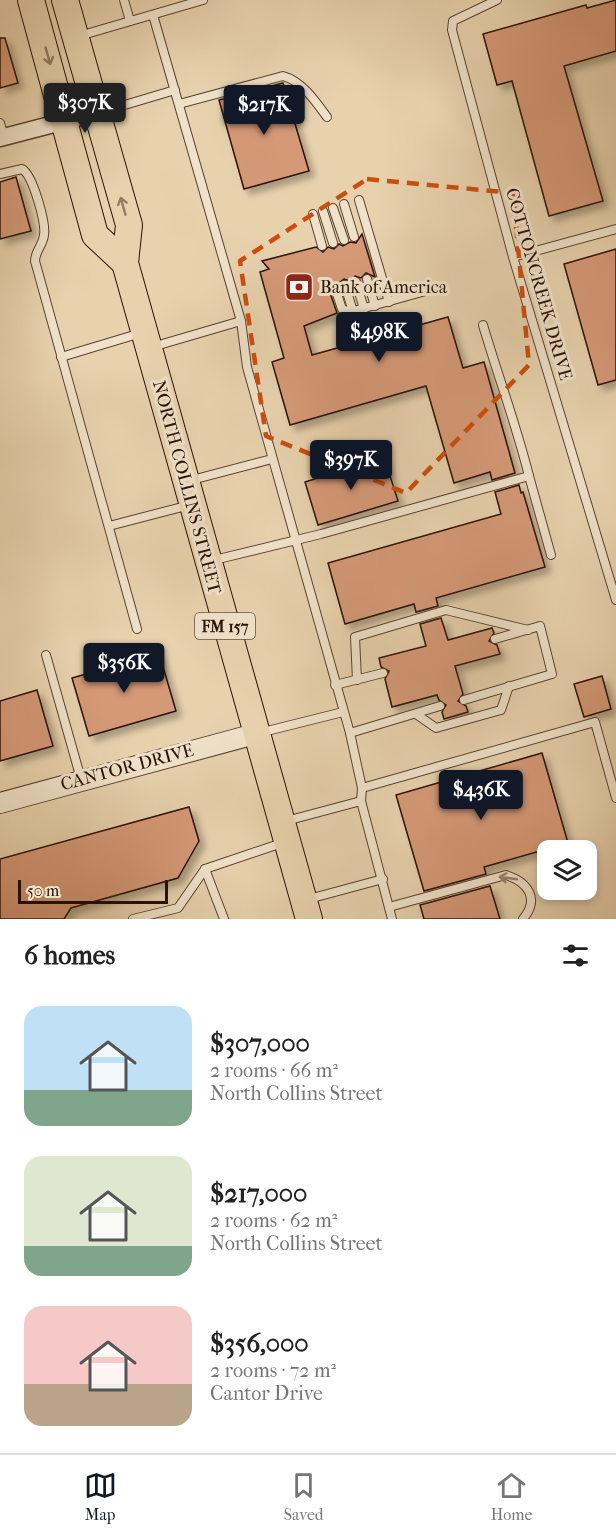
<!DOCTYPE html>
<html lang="en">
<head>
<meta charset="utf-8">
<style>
	:root { --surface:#fff; --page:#f2f2f2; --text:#222; --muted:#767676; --line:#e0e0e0; --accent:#111827 }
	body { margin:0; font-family:"IM FELL French Canon",serif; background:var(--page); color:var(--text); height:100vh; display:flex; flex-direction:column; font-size:22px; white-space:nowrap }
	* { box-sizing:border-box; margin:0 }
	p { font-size:20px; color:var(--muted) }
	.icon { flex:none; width:33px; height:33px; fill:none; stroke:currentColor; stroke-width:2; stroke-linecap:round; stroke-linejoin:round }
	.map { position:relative; height:919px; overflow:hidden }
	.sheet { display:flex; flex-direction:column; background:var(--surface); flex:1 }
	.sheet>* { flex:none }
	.buttons { position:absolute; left:537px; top:840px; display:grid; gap:12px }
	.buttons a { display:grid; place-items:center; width:60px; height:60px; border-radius:12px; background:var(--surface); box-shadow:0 3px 9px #0003; font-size:30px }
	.scale { position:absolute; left:18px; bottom:15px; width:150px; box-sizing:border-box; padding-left:6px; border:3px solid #2b1207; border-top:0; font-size:16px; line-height:21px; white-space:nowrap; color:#2b1207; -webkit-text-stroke:4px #f0e2ca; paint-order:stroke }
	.price { position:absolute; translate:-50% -51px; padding:0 14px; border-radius:6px; background:var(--accent); color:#fff; font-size:20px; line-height:39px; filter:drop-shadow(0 2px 3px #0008) }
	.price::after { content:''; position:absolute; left:50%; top:36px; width:18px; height:14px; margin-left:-9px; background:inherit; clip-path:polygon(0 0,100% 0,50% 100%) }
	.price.selected { background:#222; color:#fff }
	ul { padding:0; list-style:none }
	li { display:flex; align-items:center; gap:18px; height:150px; padding:0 24px }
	li span { display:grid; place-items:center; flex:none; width:168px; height:120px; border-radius:18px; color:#555 }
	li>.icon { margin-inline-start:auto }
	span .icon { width:72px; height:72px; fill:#fffc; stroke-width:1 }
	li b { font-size:26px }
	h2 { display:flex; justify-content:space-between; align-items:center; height:72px; padding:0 24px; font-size:26px }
	.menu { display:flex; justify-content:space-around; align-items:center; height:84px; border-top:2px solid var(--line); background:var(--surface); font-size:16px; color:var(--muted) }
	.menu a { display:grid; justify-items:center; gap:3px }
	.menu .selected { color:var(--accent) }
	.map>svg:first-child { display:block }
	.building { fill:#d59978; stroke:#2b1207; stroke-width:1.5; filter:url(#shadow) }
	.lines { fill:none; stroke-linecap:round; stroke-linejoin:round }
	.service-casing { stroke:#5a4231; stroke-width:10 }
	.minor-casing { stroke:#5a4231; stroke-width:19 }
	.tertiary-casing { stroke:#5a4231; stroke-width:22 }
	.primary-casing { stroke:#2b1207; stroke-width:28 }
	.service { stroke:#f0e2ca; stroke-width:8 }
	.minor { stroke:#f0e2ca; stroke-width:16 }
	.tertiary { stroke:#f0e2ca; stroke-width:20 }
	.primary { stroke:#e8d2ae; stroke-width:26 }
	.oneway { stroke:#937c63 }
	.oneway2 { stroke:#978472 }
	.marked { fill:none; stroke:#cc4e0b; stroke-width:4.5; stroke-dasharray:12 8; stroke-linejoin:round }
	.labels { text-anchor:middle; stroke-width:6; stroke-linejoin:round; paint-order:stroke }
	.shield { fill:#f0e2ca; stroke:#665042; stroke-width:1.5 }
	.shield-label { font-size:16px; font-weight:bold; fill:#2b1207 }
	.street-label { font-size:18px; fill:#2b1207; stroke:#f0e2ca }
	.poi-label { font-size:18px; fill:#2b1207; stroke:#f0e2ca; text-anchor:start }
</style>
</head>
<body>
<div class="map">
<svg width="616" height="919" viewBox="0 0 616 919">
	<defs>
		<filter id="shadow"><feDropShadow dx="5.5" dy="5.5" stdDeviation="3" flood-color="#0004"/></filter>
	</defs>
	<rect width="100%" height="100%" fill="#e8d2ae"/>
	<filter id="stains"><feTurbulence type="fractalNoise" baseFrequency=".00333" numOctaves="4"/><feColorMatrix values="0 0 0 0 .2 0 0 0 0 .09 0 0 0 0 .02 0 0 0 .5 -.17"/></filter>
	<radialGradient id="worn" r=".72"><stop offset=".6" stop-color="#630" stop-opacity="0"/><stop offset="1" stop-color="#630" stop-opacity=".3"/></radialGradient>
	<g class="building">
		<polygon points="616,0 616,51 564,66 603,201 549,216 512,81 497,85 483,34 586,5 587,8"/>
		<polygon points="0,38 5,38 18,83 0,88"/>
		<polygon points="283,83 309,171 244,189 219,100"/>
		<polygon points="16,177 31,231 0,239 0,182"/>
		<polygon points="362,234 375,277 366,273 361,278 355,276 350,281 344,279 339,283 330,284 329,290 337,313 304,326 312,355 448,317 463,368 484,362 515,473 492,480 490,472 454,483 426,386 290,425 272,362 284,358 260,272 269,269 262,261 316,247 323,252 328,247 334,249 339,244 343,246 350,242 356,243"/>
		<polygon points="616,249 616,380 598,385 564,264"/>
		<polygon points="384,457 398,501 318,525 305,482"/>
		<polygon points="519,485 521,493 523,492 545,567 436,598 438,606 416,612 414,604 345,624 328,563 501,514 495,492"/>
		<polygon points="441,618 448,640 492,628 494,633 489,641 497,645 500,654 455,666 463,694 458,701 466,706 468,712 444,719 442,712 446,705 439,700 437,695 392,707 385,679 389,671 381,667 379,658 426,646 420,624"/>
		<polygon points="159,653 176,711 89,736 72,678"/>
		<polygon points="602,676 611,709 584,717 574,684"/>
		<polygon points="37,690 53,746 0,761 0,701"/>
		<polygon points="542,753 568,843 484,867 486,874 424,891 396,795"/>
		<polygon points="189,807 199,841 178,878 71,908 64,919 0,919 0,859"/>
		<polygon points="490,886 500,919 424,919 420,905"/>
	</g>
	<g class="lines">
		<g class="service-casing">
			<g id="service">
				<polyline points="124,0 130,21"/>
				<polyline points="497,0 453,21 452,30 513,257 616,600"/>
				<polyline points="153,15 241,321 247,367 350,733 362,788 361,801 392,919"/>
				<polyline points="79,36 203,0"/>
				<path d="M179,104L283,76C302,81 316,102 327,117"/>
				<polyline points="101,112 175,90"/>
				<polyline points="0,123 4,137"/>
				<path d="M0,174L22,169C33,175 46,223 44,235C43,245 35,251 35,261L137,629"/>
				<polyline points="359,200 389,302"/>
				<polyline points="344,204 354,237"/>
				<polyline points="333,208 344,240"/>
				<polyline points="323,211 333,243"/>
				<polyline points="313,214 322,246"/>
				<polyline points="513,257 616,229"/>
				<polyline points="367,279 375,306"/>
				<polyline points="356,282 364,309"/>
				<polyline points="345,285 353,312"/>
				<polyline points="335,288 342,309 350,312 433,289"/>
				<path d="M483,325C498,376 516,424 529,476"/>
				<polyline points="152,347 241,321"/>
				<polyline points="61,357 141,333"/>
				<polyline points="188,481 272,459"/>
				<polyline points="109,526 190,505"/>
				<polyline points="210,561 321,534 529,476 551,555"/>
				<polyline points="46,655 81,779"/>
				<polyline points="357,680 355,637 446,610 528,630"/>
				<polyline points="335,685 383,673"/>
				<polyline points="464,700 552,674 540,626 495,639"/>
				<polyline points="416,714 436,728 501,710 509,686"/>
				<polyline points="259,733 343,712"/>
				<polyline points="350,733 440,706"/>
				<polyline points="362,788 595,722 616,798"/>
				<polyline points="286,821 361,801"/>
				<polyline points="205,869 224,919"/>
				<polyline points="305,900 383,879"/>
				<path d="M389,907L506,875C528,882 540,899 523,919"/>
				<polyline points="133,919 178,908 205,869 285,842"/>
			</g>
		</g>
		<g class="minor-casing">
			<polyline id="minor" points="0,138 96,113"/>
		</g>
		<g class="tertiary-casing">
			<polyline id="tertiary" points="0,803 255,734"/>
		</g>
		<g class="primary-casing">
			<g id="primary">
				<polyline points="31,0 95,235 125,263"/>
				<polyline points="65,0 129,225 125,263 309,919"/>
			</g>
		</g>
		<use href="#service" class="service"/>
		<use href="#minor" class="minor"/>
		<use href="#tertiary" class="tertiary"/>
		<use href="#primary" class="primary"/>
	</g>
	<defs><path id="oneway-shaft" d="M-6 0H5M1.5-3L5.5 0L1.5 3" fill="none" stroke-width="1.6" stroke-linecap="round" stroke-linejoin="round" transform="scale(1.5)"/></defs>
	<g class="oneway">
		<use href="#oneway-shaft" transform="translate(48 56) rotate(74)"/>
		<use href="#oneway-shaft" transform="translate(123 206) rotate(-106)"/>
	</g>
	<use class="oneway2" href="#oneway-shaft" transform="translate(508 878) rotate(-172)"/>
	<path class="marked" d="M367,179L513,193L529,365L406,493L266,436L240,261Z"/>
	<defs>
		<g id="bank-square" transform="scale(1.5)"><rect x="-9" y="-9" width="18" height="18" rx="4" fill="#8f2418" stroke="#f0e2ca"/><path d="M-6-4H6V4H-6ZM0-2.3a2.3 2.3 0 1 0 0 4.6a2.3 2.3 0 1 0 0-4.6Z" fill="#fff"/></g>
	</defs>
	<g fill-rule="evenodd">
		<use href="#bank-square" x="299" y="287"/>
	</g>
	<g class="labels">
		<rect class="shield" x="195" y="613" width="60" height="26" rx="4.5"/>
		<g class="shield-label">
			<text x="225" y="632">FM 157</text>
		</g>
		<g class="street-label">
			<text transform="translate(539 284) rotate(74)" y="6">COTTONCREEK DRIVE</text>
			<text transform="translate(187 487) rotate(75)" y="6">NORTH COLLINS STREET</text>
			<text transform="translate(127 767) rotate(-15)" y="6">CANTOR DRIVE</text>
		</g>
		<g class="poi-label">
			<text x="320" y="293">Bank of America</text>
		</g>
	</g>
	<rect width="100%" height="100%" filter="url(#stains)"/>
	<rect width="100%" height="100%" fill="url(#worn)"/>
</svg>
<div class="buttons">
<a><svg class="icon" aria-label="layers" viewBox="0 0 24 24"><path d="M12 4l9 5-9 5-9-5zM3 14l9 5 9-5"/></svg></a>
</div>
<div class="scale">50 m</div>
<b class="price selected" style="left:85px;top:134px">$307K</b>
<b class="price" style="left:264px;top:136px">$217K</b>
<b class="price" style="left:379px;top:363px">$498K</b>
<b class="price" style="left:351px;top:491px">$397K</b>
<b class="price" style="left:124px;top:694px">$356K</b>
<b class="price" style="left:481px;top:821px">$436K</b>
</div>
<section class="sheet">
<h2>6 homes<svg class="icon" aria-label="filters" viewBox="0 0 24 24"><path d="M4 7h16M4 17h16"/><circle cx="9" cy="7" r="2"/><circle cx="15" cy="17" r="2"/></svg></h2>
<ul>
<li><span style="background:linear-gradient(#bfe0f5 70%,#7fa58c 0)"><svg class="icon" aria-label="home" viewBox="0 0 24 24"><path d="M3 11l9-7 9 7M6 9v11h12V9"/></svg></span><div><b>$307,000</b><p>2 rooms · 66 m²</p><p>North Collins Street</p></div></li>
<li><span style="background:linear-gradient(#dfe7d0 75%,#7fa58c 0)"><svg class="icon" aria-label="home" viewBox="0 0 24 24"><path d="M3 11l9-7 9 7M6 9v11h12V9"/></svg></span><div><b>$217,000</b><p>2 rooms · 62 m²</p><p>North Collins Street</p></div></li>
<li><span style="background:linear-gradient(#f6c9c9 65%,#b9a48a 0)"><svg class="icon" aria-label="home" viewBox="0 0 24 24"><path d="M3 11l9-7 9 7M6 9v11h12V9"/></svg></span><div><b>$356,000</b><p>2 rooms · 72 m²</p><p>Cantor Drive</p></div></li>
</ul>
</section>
<nav class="menu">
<a class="selected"><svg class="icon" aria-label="map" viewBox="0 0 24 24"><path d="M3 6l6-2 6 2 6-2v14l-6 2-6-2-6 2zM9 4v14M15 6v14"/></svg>Map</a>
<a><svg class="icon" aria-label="saved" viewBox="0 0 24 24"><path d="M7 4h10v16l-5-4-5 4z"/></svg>Saved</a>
<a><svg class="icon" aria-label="home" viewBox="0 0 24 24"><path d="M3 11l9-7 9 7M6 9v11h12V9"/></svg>Home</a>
</nav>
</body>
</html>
